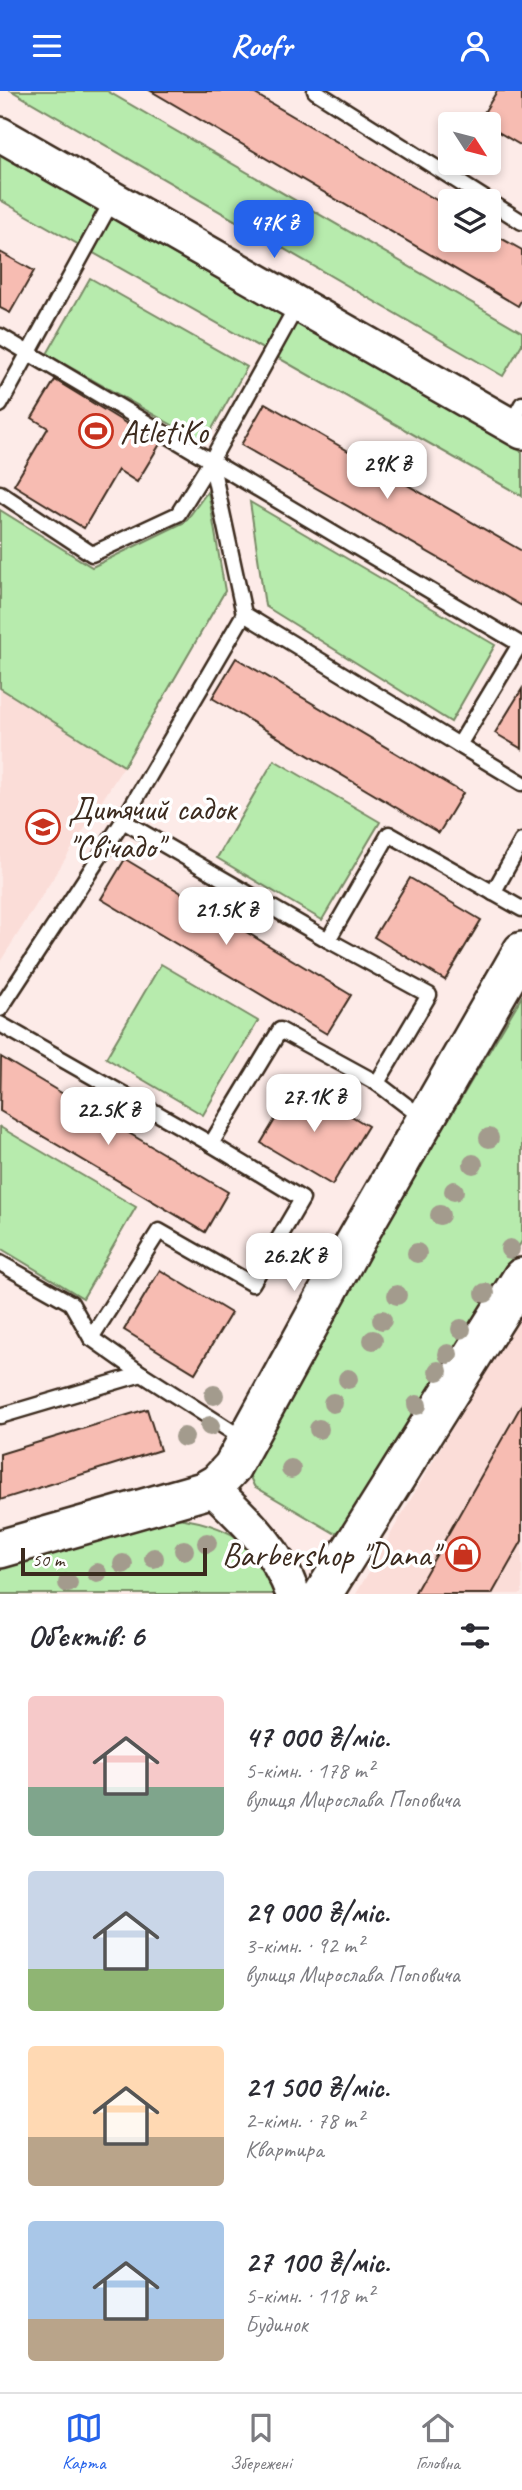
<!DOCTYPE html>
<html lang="uk">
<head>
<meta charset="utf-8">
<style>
	:root { --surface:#fff; --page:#f2f2f3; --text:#2b2b33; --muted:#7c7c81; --line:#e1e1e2; --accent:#2563eb }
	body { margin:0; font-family:Caveat,sans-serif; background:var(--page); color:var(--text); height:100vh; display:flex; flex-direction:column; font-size:26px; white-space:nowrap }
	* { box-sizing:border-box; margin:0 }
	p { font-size:23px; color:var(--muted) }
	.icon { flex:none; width:38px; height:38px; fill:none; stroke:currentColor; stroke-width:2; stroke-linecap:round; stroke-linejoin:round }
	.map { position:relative; height:1503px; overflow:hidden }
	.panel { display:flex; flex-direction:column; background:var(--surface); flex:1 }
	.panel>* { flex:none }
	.needle { width:46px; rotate:126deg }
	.tools { position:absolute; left:438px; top:21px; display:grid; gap:14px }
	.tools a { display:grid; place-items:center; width:63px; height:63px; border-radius:7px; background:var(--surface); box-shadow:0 4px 10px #0003; font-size:35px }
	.scale { position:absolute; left:21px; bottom:18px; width:186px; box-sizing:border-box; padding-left:7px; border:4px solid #3b2a1e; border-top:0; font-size:19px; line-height:24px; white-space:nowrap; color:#3b2a1e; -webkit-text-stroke:5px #fff; paint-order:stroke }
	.price { position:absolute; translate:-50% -60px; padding:0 16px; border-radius:14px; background:#fff; color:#222; font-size:23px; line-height:46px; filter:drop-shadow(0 2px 4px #0008) }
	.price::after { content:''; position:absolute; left:50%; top:42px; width:21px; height:16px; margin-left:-10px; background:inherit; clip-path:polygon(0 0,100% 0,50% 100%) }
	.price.active { background:var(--accent); color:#fff }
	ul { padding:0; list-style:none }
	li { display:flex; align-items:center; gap:21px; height:175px; padding:0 28px }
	li span { display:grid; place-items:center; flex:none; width:196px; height:140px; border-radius:7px; color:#555 }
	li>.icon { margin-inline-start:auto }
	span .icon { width:84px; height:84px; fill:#fffc; stroke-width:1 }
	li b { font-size:30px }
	h2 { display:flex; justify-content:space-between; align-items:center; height:84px; padding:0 28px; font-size:30px }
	header { display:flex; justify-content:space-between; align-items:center; height:91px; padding:0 28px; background:var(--accent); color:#fff; font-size:32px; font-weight:600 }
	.tabs { display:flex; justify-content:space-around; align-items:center; height:98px; border-top:2px solid var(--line); background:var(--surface); font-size:19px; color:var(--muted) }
	.tabs a { display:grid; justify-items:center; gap:4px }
	.tabs .active { color:var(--accent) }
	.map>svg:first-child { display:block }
	.built { fill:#fbddd8 }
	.green { fill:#b7ebad; stroke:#798a66; stroke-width:2 }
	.building { fill:#f7bcb2; stroke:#3b2a1e; stroke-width:2 }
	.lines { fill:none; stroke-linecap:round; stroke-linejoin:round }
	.service-casing { stroke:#3b2a1e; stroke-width:19 }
	.tertiary-casing { stroke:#3b2a1e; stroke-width:38 }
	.secondary-casing { stroke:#3b2a1e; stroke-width:42 }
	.service { stroke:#fff; stroke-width:14 }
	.tertiary { stroke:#fff; stroke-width:33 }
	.secondary { stroke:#fff; stroke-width:37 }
	.tree { fill:#a39b8d }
	.labels { text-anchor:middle; stroke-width:7; stroke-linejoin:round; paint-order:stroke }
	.poi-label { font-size:33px; fill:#3b2a1e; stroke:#fff; text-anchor:start }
</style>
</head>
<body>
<header><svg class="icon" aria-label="menu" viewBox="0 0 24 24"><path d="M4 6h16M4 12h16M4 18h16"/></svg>Roofr<svg class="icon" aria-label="person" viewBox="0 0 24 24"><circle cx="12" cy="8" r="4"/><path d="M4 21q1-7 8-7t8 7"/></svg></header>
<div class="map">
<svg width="522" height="1503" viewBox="0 0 522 1503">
	<rect width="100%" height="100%" fill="#fdebe8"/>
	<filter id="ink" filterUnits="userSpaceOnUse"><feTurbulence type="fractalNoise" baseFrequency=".0143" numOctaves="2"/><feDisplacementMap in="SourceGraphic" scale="14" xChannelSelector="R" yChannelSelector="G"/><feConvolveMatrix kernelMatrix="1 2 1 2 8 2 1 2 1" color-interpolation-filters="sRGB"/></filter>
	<g filter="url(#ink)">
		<g class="built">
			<polygon points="0,597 124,675 0,871"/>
			<polygon points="522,1216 522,1503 356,1503"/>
		</g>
		<g class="green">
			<polygon points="12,0 107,0 522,241 522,253 503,285"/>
			<polygon points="0,64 522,361 522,405 0,109"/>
			<polygon points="90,187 247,276 204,352 47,263"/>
			<polygon points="208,400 225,500 124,675 0,597 0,419 92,476 185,431"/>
			<polygon points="250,411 495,554 451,631 265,515"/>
			<polygon points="274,669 380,731 322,829 217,767"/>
			<polygon points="161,873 258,930 203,1024 106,967"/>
			<polygon points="522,905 522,1150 356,1434 334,1442 254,1395 244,1372"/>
			<polygon points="0,1036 136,1116 83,1207 0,1157"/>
			<path d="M171,1426C203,1430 238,1439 258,1466C267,1477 273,1491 281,1503H0V1473Z"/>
		</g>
		<g class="building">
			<polygon points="151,0 250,0 450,117 450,149 488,149 488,140 522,159 522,208 518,215"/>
			<polygon points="497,0 522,0 522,55 488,35 488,33 479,30"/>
			<polygon points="0,161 34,180 10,222 0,217"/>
			<polygon points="55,289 160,353 137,391 118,379 84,437 14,394 48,337 32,327"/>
			<polygon points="265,312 522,460 522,515 241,354"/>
			<polygon points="236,567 463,702 439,742 212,607"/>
			<polygon points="522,598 522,658 495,642"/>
			<polygon points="125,768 351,904 327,943 101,808"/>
			<polygon points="410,787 481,829 445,889 374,846"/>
			<polygon points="1,966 228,1101 205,1141 0,1020"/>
			<polygon points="297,992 368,1035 332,1094 261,1052"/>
			<polygon points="160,1179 231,1222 195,1282 124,1239"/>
			<polygon points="522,1313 522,1450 492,1503 414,1503"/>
			<polygon points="147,1318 160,1359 0,1409 0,1363"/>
		</g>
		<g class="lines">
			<g class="service-casing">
				<g id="service">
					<polyline points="315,0 522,131"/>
					<polyline points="0,245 520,553"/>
					<polyline points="0,314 113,108"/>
					<polyline points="510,335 522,313"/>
					<polyline points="211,370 244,523 459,654"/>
					<polyline points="0,402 92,463 178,423 211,370 298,213"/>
					<polyline points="522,554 520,553 459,654 522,692"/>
					<polyline points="123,730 328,849"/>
					<polyline points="493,802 522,750"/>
					<polyline points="0,918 123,730 244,523"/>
					<polyline points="0,933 211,1053"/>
					<polyline points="424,1028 377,992 429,904 328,849 389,743 522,818"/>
					<polyline points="0,1172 71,1212 91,1247 142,1283 245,1349"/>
					<polyline points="91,1247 159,1140 252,1193 302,1108 211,1053 280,939 377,992"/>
					<polyline points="0,1325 142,1283"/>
				</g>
			</g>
			<g class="tertiary-casing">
				<g id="tertiary">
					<polyline points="0,43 522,341"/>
					<path d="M211,1396C246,1430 276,1456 293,1503"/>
				</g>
			</g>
			<g class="secondary-casing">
				<g id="secondary">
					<polyline points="0,1458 203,1400 217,1392 232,1376 355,1151 522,860"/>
					<polyline points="323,1503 522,1186"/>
				</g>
			</g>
			<use href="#service" class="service"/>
			<use href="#tertiary" class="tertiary"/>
			<use href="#secondary" class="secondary"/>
		</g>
		<g class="tree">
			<circle cx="489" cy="1047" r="10"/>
			<circle cx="473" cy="1073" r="10"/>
			<circle cx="454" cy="1100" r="10"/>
			<circle cx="440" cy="1124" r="10"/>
			<circle cx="510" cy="1158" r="10"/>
			<circle cx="417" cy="1162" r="10"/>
			<circle cx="485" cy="1202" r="10"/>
			<circle cx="397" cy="1204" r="10"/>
			<circle cx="382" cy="1229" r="10"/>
			<circle cx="461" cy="1238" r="10"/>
			<circle cx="373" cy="1249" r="10"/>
			<circle cx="448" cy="1263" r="10"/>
			<circle cx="438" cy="1280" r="10"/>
			<circle cx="348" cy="1288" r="10"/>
			<circle cx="214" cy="1304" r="10"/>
			<circle cx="333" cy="1312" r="10"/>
			<circle cx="417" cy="1314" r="10"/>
			<circle cx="210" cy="1335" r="10"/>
			<circle cx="319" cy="1338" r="10"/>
			<circle cx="184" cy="1346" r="10"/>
			<circle cx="291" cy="1378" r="10"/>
			<circle cx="207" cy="1452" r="10"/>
			<circle cx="184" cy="1459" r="10"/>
			<circle cx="154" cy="1467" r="10"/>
			<circle cx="123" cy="1473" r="10"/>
			<circle cx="97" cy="1482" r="10"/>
			<circle cx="68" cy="1492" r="10"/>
		</g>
	</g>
	<defs>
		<g id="stadium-ring" transform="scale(1.75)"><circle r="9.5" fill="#fff" stroke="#c8321e" stroke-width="1.5"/><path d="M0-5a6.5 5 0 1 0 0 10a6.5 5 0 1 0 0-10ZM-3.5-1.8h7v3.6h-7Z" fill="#c8321e"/></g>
		<g id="school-ring" transform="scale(1.75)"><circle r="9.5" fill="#fff" stroke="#c8321e" stroke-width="1.5"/><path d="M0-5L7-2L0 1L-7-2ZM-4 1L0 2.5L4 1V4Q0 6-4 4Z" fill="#c8321e"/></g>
		<g id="shop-ring" transform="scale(1.75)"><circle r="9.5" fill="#fff" stroke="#c8321e" stroke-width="1.5"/><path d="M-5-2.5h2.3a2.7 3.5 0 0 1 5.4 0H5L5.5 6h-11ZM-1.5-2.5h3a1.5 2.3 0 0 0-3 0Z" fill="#c8321e"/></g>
	</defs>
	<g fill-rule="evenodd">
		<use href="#stadium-ring" x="96" y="340"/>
		<use href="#school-ring" x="43" y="736"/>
		<use href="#shop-ring" x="463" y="1463"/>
	</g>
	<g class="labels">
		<g class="poi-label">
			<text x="120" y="352">AtletiKo</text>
			<text x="68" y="729">Дитячий садок<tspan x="68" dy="38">"Свічадо"</tspan></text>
			<text x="438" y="1475" text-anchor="end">Barbershop "Dana"</text>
		</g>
	</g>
</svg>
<div class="tools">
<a><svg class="needle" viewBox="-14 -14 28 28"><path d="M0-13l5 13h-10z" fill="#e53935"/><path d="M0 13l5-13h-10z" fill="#7c7c81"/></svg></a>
<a><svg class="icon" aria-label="layers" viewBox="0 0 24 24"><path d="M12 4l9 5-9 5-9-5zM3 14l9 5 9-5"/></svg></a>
</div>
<div class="scale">50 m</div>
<b class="price active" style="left:274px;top:169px">47K ₴</b>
<b class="price" style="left:387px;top:410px">29K ₴</b>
<b class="price" style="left:226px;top:856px">21.5K ₴</b>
<b class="price" style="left:314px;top:1043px">27.1K ₴</b>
<b class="price" style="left:108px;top:1056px">22.5K ₴</b>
<b class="price" style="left:294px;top:1202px">26.2K ₴</b>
</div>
<section class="panel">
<h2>Об’єктів: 6<svg class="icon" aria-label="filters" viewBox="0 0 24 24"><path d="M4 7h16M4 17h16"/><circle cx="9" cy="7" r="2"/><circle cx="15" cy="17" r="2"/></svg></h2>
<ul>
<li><span style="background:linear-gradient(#f6c9c9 65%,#7fa58c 0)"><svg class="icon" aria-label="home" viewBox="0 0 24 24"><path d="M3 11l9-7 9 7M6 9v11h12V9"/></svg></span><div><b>47 000 ₴/міс.</b><p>5-кімн. · 178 m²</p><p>вулиця Мирослава Поповича</p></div></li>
<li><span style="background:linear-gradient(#c9d6e8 70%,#8fb573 0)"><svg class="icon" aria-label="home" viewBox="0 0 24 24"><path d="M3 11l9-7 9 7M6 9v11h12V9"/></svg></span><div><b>29 000 ₴/міс.</b><p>3-кімн. · 92 m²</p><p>вулиця Мирослава Поповича</p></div></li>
<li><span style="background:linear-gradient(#ffd9b3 65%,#b9a48a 0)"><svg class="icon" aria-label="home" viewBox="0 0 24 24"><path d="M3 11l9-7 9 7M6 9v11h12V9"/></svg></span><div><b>21 500 ₴/міс.</b><p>2-кімн. · 78 m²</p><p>Квартира</p></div></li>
<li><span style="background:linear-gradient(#a9c7e8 70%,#b9a48a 0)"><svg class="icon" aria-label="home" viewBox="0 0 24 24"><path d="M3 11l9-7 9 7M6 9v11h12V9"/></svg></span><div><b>27 100 ₴/міс.</b><p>5-кімн. · 118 m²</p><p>Будинок</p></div></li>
</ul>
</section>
<nav class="tabs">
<a class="active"><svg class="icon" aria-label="map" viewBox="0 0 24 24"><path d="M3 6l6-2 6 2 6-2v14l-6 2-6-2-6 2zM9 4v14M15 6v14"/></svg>Карта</a>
<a><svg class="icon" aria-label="saved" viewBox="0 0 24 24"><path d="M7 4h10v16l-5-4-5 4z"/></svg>Збережені</a>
<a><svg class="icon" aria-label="home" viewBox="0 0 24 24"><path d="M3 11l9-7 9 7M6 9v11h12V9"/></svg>Головна</a>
</nav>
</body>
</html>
